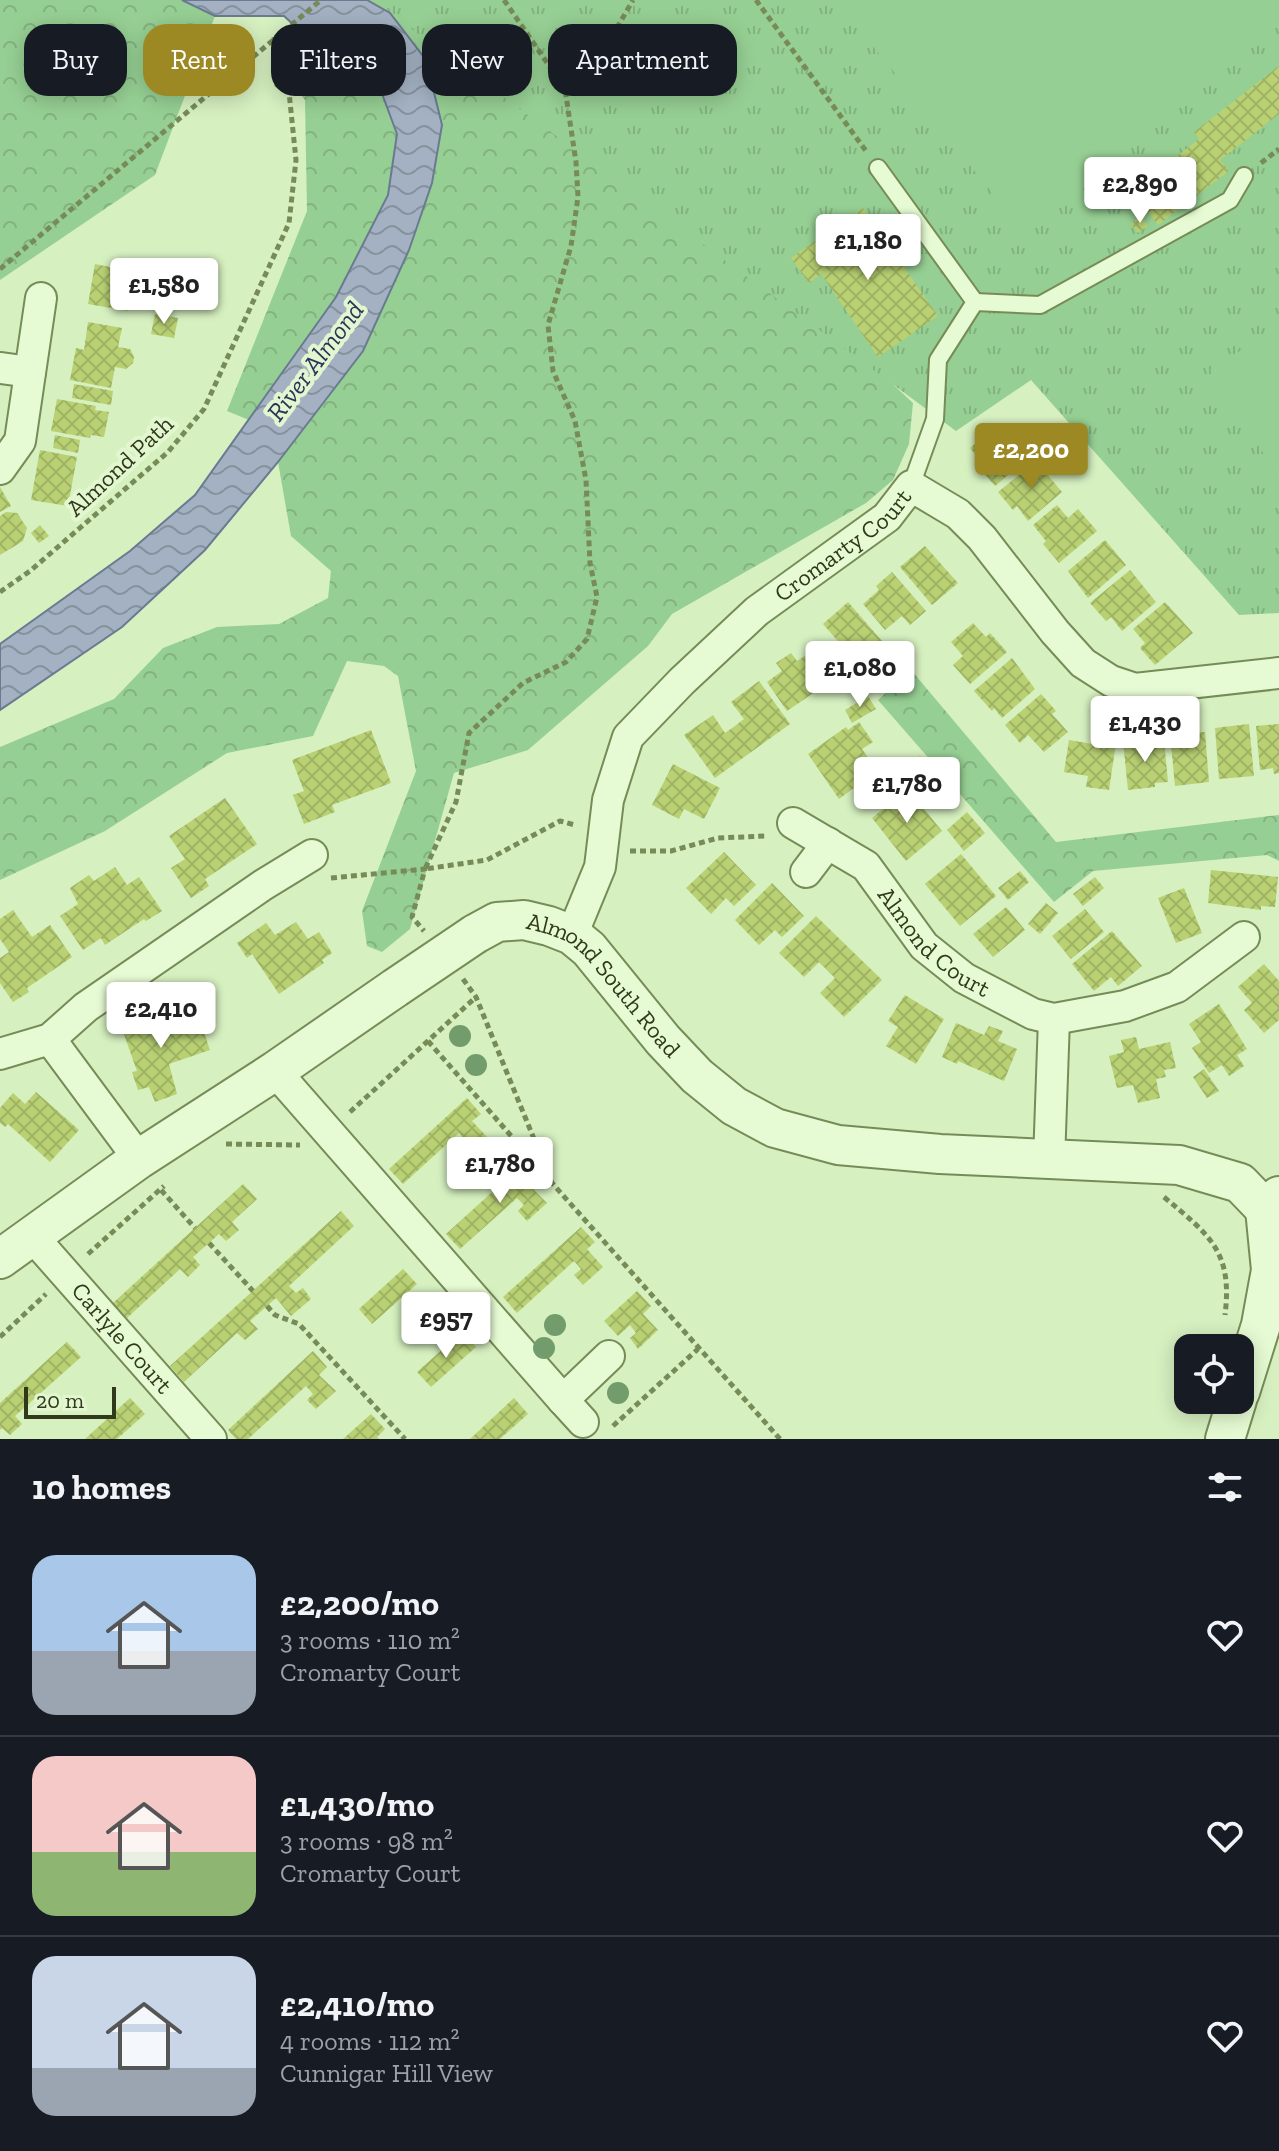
<!DOCTYPE html>
<html lang="en">
<head>
<meta charset="utf-8">
<style>
	:root { --surface:#171b24; --page:#242831; --text:#f1f3f6; --muted:#9ea1a6; --line:#363941; --accent:#9d8923 }
	body { margin:0; font-family:"Zilla Slab",serif; background:var(--page); color:var(--text); height:100vh; display:flex; flex-direction:column; font-size:30px; white-space:nowrap }
	* { box-sizing:border-box; margin:0 }
	p { font-size:26px; color:var(--muted) }
	.icon { flex:none; width:44px; height:44px; fill:none; stroke:currentColor; stroke-width:2; stroke-linecap:round; stroke-linejoin:round }
	.map { position:relative; height:1439px; overflow:hidden }
	.details { display:flex; flex-direction:column; background:var(--surface); flex:1 }
	.details>* { flex:none }
	.top-card { position:absolute; left:24px; top:24px; width:800px; height:72px; display:flex; gap:16px }
	.fabs { position:absolute; left:1174px; top:1334px; display:grid; gap:16px }
	.fabs a { display:grid; place-items:center; width:80px; height:80px; border-radius:16px; background:var(--surface); box-shadow:0 4px 20px #0003; font-size:40px }
	.scale { position:absolute; left:24px; bottom:20px; width:92px; box-sizing:border-box; padding-left:8px; border:4px solid #30391c; border-top:0; font-size:22px; line-height:28px; white-space:nowrap; color:#30391c; -webkit-text-stroke:6px #e2f7d0; paint-order:stroke }
	.price { position:absolute; translate:-50% -68px; padding:0 18px; border-radius:8px; background:#fff; color:#222; font-size:26px; line-height:52px; filter:drop-shadow(0 2px 4px #0008) }
	.price::after { content:''; position:absolute; left:50%; top:48px; width:24px; height:18px; margin-left:-12px; background:inherit; clip-path:polygon(0 0,100% 0,50% 100%) }
	.price.selected { background:var(--accent); color:#fff }
	ul { padding:0; list-style:none }
	li { display:flex; align-items:center; gap:24px; height:200px; padding:0 32px }
	li+li { border-top:2px solid var(--line) }
	li span { display:grid; place-items:center; flex:none; width:224px; height:160px; border-radius:24px; color:#555 }
	li>.icon { margin-inline-start:auto }
	span .icon { width:96px; height:96px; fill:#fffc; stroke-width:1 }
	li b { font-size:34px }
	h2 { display:flex; justify-content:space-between; align-items:center; height:96px; padding:0 32px; font-size:34px }
	.tag { padding:0 28px; border-radius:24px; background:var(--surface); box-shadow:0 4px 20px #0003; font-size:28px; line-height:72px }
	.tag.selected { background:var(--accent); color:#fff }
	.map>svg:first-child { display:block }
	.forest { fill:url(#forest-crowns) }
	.park { fill:url(#park-tufts) }
	.garden { fill:#96cf93 }
	.water { fill:url(#water-waves); stroke:#6a7a91; stroke-width:2 }
	.building { fill:url(#building-cross-hatch) }
	.lines { fill:none; stroke-linecap:round; stroke-linejoin:round }
	.service-casing { stroke:#778b57; stroke-width:20 }
	.minor-casing { stroke:#778b57; stroke-width:34 }
	.tertiary-casing { stroke:#778b57; stroke-width:42 }
	.path { stroke:#778b57; stroke-width:5; stroke-dasharray:6 4; stroke-linecap:butt }
	.service { stroke:#e6fbd3; stroke-width:16 }
	.minor { stroke:#e6fbd3; stroke-width:30 }
	.tertiary { stroke:#e6fbd3; stroke-width:38 }
	.tertiary-bridge-casing { stroke:#778b57; stroke-width:42; stroke-linecap:butt }
	.tertiary-bridge { stroke:#e6fbd3; stroke-width:38 }
	.tree { fill:#729c6b }
	.labels { text-anchor:middle; stroke-width:8; stroke-linejoin:round; paint-order:stroke }
	.street-label { font-size:24px; fill:#30391c; stroke:#e2f7d0 }
	.water-label { font-size:26px; font-style:italic; fill:#2a355a; stroke:#e2f7d0 }
</style>
</head>
<body>
<div class="map">
<svg width="1279" height="1439" viewBox="0 0 1279 1439">
	<defs>
		<pattern id="forest-crowns" width="20" height="18" patternUnits="userSpaceOnUse" patternTransform="scale(2)"><rect width="20" height="18" fill="#96cf93"/><path d="M2 6a3 3 0 1 1 6 0M12 15a3 3 0 1 1 6 0" fill="none" stroke="#82b27e"/></pattern>
		<pattern id="park-tufts" width="24" height="20" patternUnits="userSpaceOnUse" patternTransform="scale(2)"><rect width="24" height="20" fill="#96cf93"/><path d="M3 7l-1-3M5 7V3M7 7l1-3M15 17l-1-3M17 17v-4M19 17l1-3" fill="none" stroke="#82b27e"/></pattern>
		<pattern id="water-waves" width="16" height="10" patternUnits="userSpaceOnUse" patternTransform="scale(2)"><rect width="16" height="10" fill="#a3b1c2"/><path d="M0 5q4-4 8 0t8 0" fill="none" stroke="#85919d"/></pattern>
		<pattern id="building-cross-hatch" width="8" height="8" patternUnits="userSpaceOnUse" patternTransform="scale(2)"><rect width="8" height="8" fill="#b9d173"/><path d="M0 0l8 8M0 8l8-8" fill="none" stroke="#9fb463"/></pattern>
	</defs>
	<rect width="100%" height="100%" fill="#d6f0c0"/>
	<g class="forest">
		<polygon points="0,0 182,0 215,16 155,175 0,280"/>
		<polygon points="390,13 811,308 913,403 909,444 893,480 866,503 672,614 648,646 528,750 454,773 410,929 382,952 367,946 362,911 416,771 398,676 384,666 347,661 313,736 227,753 105,831 0,880 0,747 114,699 163,648 217,627 279,624 328,598 331,571 291,536 278,462 363,351 409,250 426,60"/>
		<polygon points="308,38 349,62 381,91 397,134 388,194 336,297 249,420 227,411 307,211 305,100 287,78 286,53"/>
		<polygon points="911,670 1056,842 1279,815 1279,861 1267,855 1093,871 1054,902 878,700"/>
	</g>
	<polygon class="park" points="367,0 1279,0 1279,613 1239,615 1031,380 956,431 390,13"/>
	<g class="garden">
		<polygon points="835,0 1279,0 1279,22 1023,230"/>
		<polygon points="1279,326 1279,477 1210,370"/>
	</g>
	<polygon class="water" points="182,0 367,0 390,13 426,60 442,125 432,183 409,250 363,351 278,462 205,550 122,627 0,710 0,644 130,551 195,495 336,297 388,195 397,134 381,91 349,62 308,38 284,16 215,16"/>
	<g class="building">
		<polygon points="1279,66 1279,114 1220,160 1229,171 1158,225 1132,191 1199,139 1194,132"/>
		<polygon points="863,208 938,316 878,357 821,274 809,283 791,258"/>
		<polygon points="1141,216 1148,226 1138,233 1131,224"/>
		<polygon points="95,264 135,272 128,311 88,304"/>
		<polygon points="155,314 178,318 174,338 151,334"/>
		<polygon points="88,322 122,328 118,347 130,349 134,357 133,363 126,369 115,367 111,388 70,380 76,348 84,350"/>
		<polygon points="74,384 113,391 111,405 72,398"/>
		<polygon points="57,399 96,406 95,410 109,412 104,437 91,435 90,438 51,431"/>
		<polygon points="993,429 1004,443 1015,433 1033,454 995,486 980,469 985,466 970,448"/>
		<polygon points="55,435 80,440 78,453 53,448"/>
		<polygon points="40,450 77,457 68,506 31,500"/>
		<polygon points="1036,461 1062,492 1028,521 1017,506 1013,510 998,492"/>
		<polygon points="0,487 11,506 0,512"/>
		<polygon points="1057,505 1068,518 1078,509 1097,531 1059,563 1043,544 1046,541 1033,525"/>
		<polygon points="6,512 17,513 27,528 23,541 0,555 0,516"/>
		<polygon points="40,525 49,536 39,543 31,533"/>
		<polygon points="1105,540 1126,565 1088,598 1068,571"/>
		<polygon points="925,546 958,583 932,605 900,567"/>
		<polygon points="1130,570 1156,602 1122,631 1111,617 1106,621 1090,603"/>
		<polygon points="892,572 926,611 910,625 902,616 885,630 863,604 879,590 876,586"/>
		<polygon points="848,602 882,641 857,663 823,624"/>
		<polygon points="1165,602 1193,633 1155,665 1140,648 1145,643 1133,629"/>
		<polygon points="973,623 986,637 990,633 1007,652 970,684 953,665 963,656 951,642"/>
		<polygon points="820,646 840,675 787,711 767,682 782,671 776,663 791,653 797,661"/>
		<polygon points="1012,658 1035,689 1002,718 994,708 992,711 974,691"/>
		<polygon points="759,681 790,724 715,778 684,735 713,715 725,733 735,726 744,719 731,702"/>
		<polygon points="1041,694 1056,711 1052,714 1068,732 1044,752 1028,735 1020,743 1005,725"/>
		<polygon points="868,696 876,709 852,723 845,710"/>
		<polygon points="859,722 873,742 862,749 877,771 839,799 808,754 846,727 848,730"/>
		<polygon points="1249,724 1254,776 1219,779 1215,728"/>
		<polygon points="1279,724 1279,773 1274,774 1273,768 1260,770 1256,726"/>
		<polygon points="371,730 391,783 332,805 335,812 304,824 293,795 304,791 292,760"/>
		<polygon points="1205,732 1209,782 1175,786 1170,733"/>
		<polygon points="1093,739 1116,743 1109,790 1086,787 1088,776 1064,772 1069,740 1092,744"/>
		<polygon points="1143,739 1143,742 1164,740 1168,782 1155,783 1155,787 1128,790 1123,741"/>
		<polygon points="920,756 930,768 909,785 899,774"/>
		<polygon points="673,764 720,788 704,819 684,809 679,819 652,805"/>
		<polygon points="908,789 942,831 906,861 872,818"/>
		<polygon points="225,798 257,844 205,879 209,886 191,898 171,868 185,859 169,836"/>
		<polygon points="967,812 985,833 964,851 947,830"/>
		<polygon points="724,852 756,885 734,906 726,898 711,914 686,888"/>
		<polygon points="961,854 996,896 960,926 925,884"/>
		<polygon points="115,867 127,885 139,877 162,911 146,921 144,919 105,945 101,938 83,950 60,916 78,904 70,888 89,875 94,881"/>
		<polygon points="1211,870 1278,877 1275,907 1261,906 1261,910 1208,903"/>
		<polygon points="1020,871 1029,882 1008,900 998,888"/>
		<polygon points="1095,877 1104,888 1083,906 1073,894"/>
		<polygon points="772,883 804,916 782,937 775,930 759,945 735,920"/>
		<polygon points="1184,888 1202,933 1176,943 1158,898"/>
		<polygon points="1046,903 1058,913 1040,934 1028,924"/>
		<polygon points="1006,907 1025,930 993,957 973,934"/>
		<polygon points="1085,909 1104,932 1071,959 1052,936"/>
		<polygon points="13,910 32,937 50,925 72,957 27,988 29,992 13,1002 0,983 0,958 9,952 0,939 0,919"/>
		<polygon points="816,916 882,980 844,1017 820,993 835,978 819,962 804,977 779,953"/>
		<polygon points="296,922 308,939 319,932 332,953 322,960 324,963 279,994 252,954 247,958 237,943 266,923 275,935"/>
		<polygon points="1112,931 1142,966 1118,986 1111,977 1094,991 1072,964"/>
		<polygon points="1264,964 1279,981 1279,1020 1264,1033 1244,1010 1252,1003 1238,987"/>
		<polygon points="905,995 944,1019 916,1064 886,1046 898,1027 888,1021"/>
		<polygon points="1219,1004 1247,1049 1237,1055 1244,1066 1229,1076 1222,1065 1209,1073 1192,1048 1201,1042 1189,1024"/>
		<polygon points="175,1007 183,1030 201,1024 210,1050 169,1064 177,1094 155,1102 149,1087 138,1090 132,1072 137,1071 121,1026"/>
		<polygon points="956,1023 984,1035 989,1026 1003,1031 998,1041 1017,1049 1004,1081 958,1061 957,1064 942,1057"/>
		<polygon points="1136,1037 1139,1049 1170,1042 1176,1068 1164,1070 1166,1077 1156,1079 1160,1098 1138,1103 1133,1085 1117,1088 1109,1056 1124,1052 1121,1040"/>
		<polygon points="1204,1069 1219,1091 1207,1098 1193,1077"/>
		<polygon points="36,1092 79,1130 50,1162 8,1124 5,1127 0,1123 0,1108 13,1093 25,1104"/>
		<polygon points="467,1098 481,1114 472,1121 489,1139 469,1156 460,1147 466,1141 459,1133 403,1184 389,1169"/>
		<polygon points="524,1163 538,1178 530,1186 547,1203 527,1221 518,1211 524,1205 517,1198 460,1249 446,1234"/>
		<polygon points="243,1184 257,1199 232,1222 239,1230 226,1241 219,1234 193,1257 200,1265 188,1277 180,1269 127,1318 113,1303"/>
		<polygon points="341,1211 354,1226 289,1286 296,1293 303,1288 311,1299 291,1316 276,1298 250,1321 258,1329 245,1340 237,1333 184,1382 170,1366"/>
		<polygon points="581,1227 595,1242 587,1249 603,1267 583,1285 574,1275 581,1269 574,1261 517,1313 503,1297"/>
		<polygon points="403,1269 417,1284 372,1324 359,1309"/>
		<polygon points="637,1291 651,1306 643,1314 658,1330 638,1349 630,1338 636,1333 630,1325 618,1336 604,1321"/>
		<polygon points="462,1332 476,1347 431,1387 417,1372"/>
		<polygon points="67,1342 81,1357 15,1416 22,1424 10,1435 2,1428 0,1430 0,1403"/>
		<polygon points="313,1351 327,1367 319,1375 336,1391 316,1409 307,1400 313,1394 306,1386 248,1439 236,1439 228,1430"/>
		<polygon points="130,1398 145,1414 117,1439 85,1439"/>
		<polygon points="514,1398 528,1414 500,1439 470,1439"/>
		<polygon points="371,1414 385,1429 377,1437 379,1439 343,1439"/>
	</g>
	<g class="lines">
		<g class="service-casing">
			<g id="service">
				<polyline points="878,168 975,302 938,360 935,419 911,486"/>
				<polyline points="975,302 1040,305 1230,200 1244,176"/>
			</g>
		</g>
		<g class="minor-casing">
			<g id="minor">
				<polyline points="1,368 30,372"/>
				<polyline points="0,469 20,441 41,298"/>
				<path id="s1" d="M793,823L866,866L924,946L964,978L1033,1014L1054,1019L1125,1006L1177,987L1244,937"/>
				<polyline points="806,872 828,843"/>
				<path id="s2" d="M572,935L600,867L608,800L628,737L682,681L757,611L887,517L911,486L958,514L982,538L1055,632L1083,663L1111,681L1135,689L1279,673"/>
				<polyline points="50,1039 139,1159"/>
				<polyline points="0,1054 50,1039 86,1007 263,885 312,855"/>
				<polyline points="275,1071 563,1400 609,1356"/>
				<polyline points="1049,1161 1054,1019"/>
				<path id="s3" d="M32,1236L211,1439"/>
				<polyline points="563,1400 583,1422"/>
			</g>
		</g>
		<g class="tertiary-casing">
			<g id="tertiary">
				<path id="s4" d="M475,934L497,922L524,920L549,926L572,935L589,949L663,1040L697,1076L734,1106L775,1128L838,1145L940,1154L1179,1165L1240,1183L1265,1209"/>
				<polyline points="0,1259 139,1159 275,1071 395,988"/>
				<polyline points="1240,1392 1261,1325 1271,1270 1265,1209 1279,1196"/>
				<polyline points="1225,1439 1237,1400"/>
			</g>
		</g>
		<g class="path">
			<polyline points="504,0 565,89 576,162 578,197 571,246 548,325 553,371 575,421 586,480 590,563 597,597 587,639 566,662 523,683 469,733 456,802 425,869 487,860 560,821 575,825"/>
			<polyline points="756,0 866,151"/>
			<polyline points="565,89 618,26 633,0"/>
			<polyline points="1261,163 1279,149"/>
			<polyline points="0,269 321,0"/>
			<polyline points="0,592 30,571 168,452 204,409 289,223 296,160 289,92 277,85 274,37"/>
			<polyline points="630,851 671,851 718,838 767,836"/>
			<polyline points="331,878 425,869 412,917 424,931"/>
			<polyline points="463,979 476,997 552,1183 780,1439"/>
			<polyline points="428,1041 548,1178"/>
			<polyline points="350,1112 476,997"/>
			<polyline points="226,1144 300,1145"/>
			<polyline points="161,1190 195,1228"/>
			<path d="M1164,1197C1209,1235 1233,1251 1225,1315"/>
			<polyline points="209,1243 253,1291"/>
			<polyline points="88,1254 164,1186"/>
			<polyline points="267,1306 275,1315 299,1324 405,1439"/>
			<polyline points="0,1337 46,1294"/>
			<polyline points="613,1426 698,1349"/>
		</g>
		<use href="#service" class="service"/>
		<use href="#minor" class="minor"/>
		<use href="#tertiary" class="tertiary"/>
		<g class="tertiary-bridge-casing">
			<polyline id="tertiary-bridge" points="395,988 475,934"/>
		</g>
		<use href="#tertiary-bridge" class="tertiary-bridge"/>
	</g>
	<g class="tree">
		<circle cx="460" cy="1036" r="11"/>
		<circle cx="476" cy="1065" r="11"/>
		<circle cx="555" cy="1325" r="11"/>
		<circle cx="544" cy="1348" r="11"/>
		<circle cx="618" cy="1393" r="11"/>
	</g>
	<g class="labels">
		<g class="street-label">
			<text transform="translate(120 466) rotate(-43)" y="8">Almond Path</text>
			<text dy="8" stroke="none"><textPath href="#s2" startOffset="496">Cromarty Court</textPath></text>
			<text dy="8" stroke="none"><textPath href="#s1" startOffset="188">Almond Court</textPath></text>
			<text dy="8" stroke="none"><textPath href="#s4" startOffset="158">Almond South Road</textPath></text>
			<text dy="8" stroke="none"><textPath href="#s3" startOffset="136">Carlyle Court</textPath></text>
		</g>
		<g class="water-label">
			<text transform="translate(315 361) rotate(-53)" y="9">River Almond</text>
		</g>
	</g>
</svg>
<div class="fabs">
<a><svg class="icon" aria-label="locate" viewBox="0 0 24 24"><circle cx="12" cy="12" r="6"/><path d="M12 2v4M12 18v4M2 12h4M18 12h4"/></svg></a>
</div>
<div class="scale">20 m</div>
<b class="price" style="left:1140px;top:225px">£2,890</b>
<b class="price" style="left:868px;top:282px">£1,180</b>
<b class="price" style="left:164px;top:326px">£1,580</b>
<b class="price selected" style="left:1031px;top:491px">£2,200</b>
<b class="price" style="left:860px;top:709px">£1,080</b>
<b class="price" style="left:1145px;top:764px">£1,430</b>
<b class="price" style="left:907px;top:825px">£1,780</b>
<b class="price" style="left:161px;top:1050px">£2,410</b>
<b class="price" style="left:500px;top:1205px">£1,780</b>
<b class="price" style="left:446px;top:1360px">£957</b>
<div class="top-card">
<a class="tag">Buy</a>
<a class="tag selected">Rent</a>
<a class="tag">Filters</a>
<a class="tag">New</a>
<a class="tag">Apartment</a>
</div>
</div>
<section class="details">
<h2>10 homes<svg class="icon" aria-label="filters" viewBox="0 0 24 24"><path d="M4 7h16M4 17h16"/><circle cx="9" cy="7" r="2"/><circle cx="15" cy="17" r="2"/></svg></h2>
<ul>
<li><span style="background:linear-gradient(#a9c7e8 60%,#9aa5b1 0)"><svg class="icon" aria-label="home" viewBox="0 0 24 24"><path d="M3 11l9-7 9 7M6 9v11h12V9"/></svg></span><div><b>£2,200/mo</b><p>3 rooms · 110 m²</p><p>Cromarty Court</p></div><svg class="icon" aria-label="heart" viewBox="0 0 24 24"><path d="M12 20l-8-8c-3-5 5-10 8-4 3-6 11-1 8 4z"/></svg></li>
<li><span style="background:linear-gradient(#f6c9c9 60%,#8fb573 0)"><svg class="icon" aria-label="home" viewBox="0 0 24 24"><path d="M3 11l9-7 9 7M6 9v11h12V9"/></svg></span><div><b>£1,430/mo</b><p>3 rooms · 98 m²</p><p>Cromarty Court</p></div><svg class="icon" aria-label="heart" viewBox="0 0 24 24"><path d="M12 20l-8-8c-3-5 5-10 8-4 3-6 11-1 8 4z"/></svg></li>
<li><span style="background:linear-gradient(#c9d6e8 70%,#9aa5b1 0)"><svg class="icon" aria-label="home" viewBox="0 0 24 24"><path d="M3 11l9-7 9 7M6 9v11h12V9"/></svg></span><div><b>£2,410/mo</b><p>4 rooms · 112 m²</p><p>Cunnigar Hill View</p></div><svg class="icon" aria-label="heart" viewBox="0 0 24 24"><path d="M12 20l-8-8c-3-5 5-10 8-4 3-6 11-1 8 4z"/></svg></li>
</ul>
</section>
</body>
</html>
